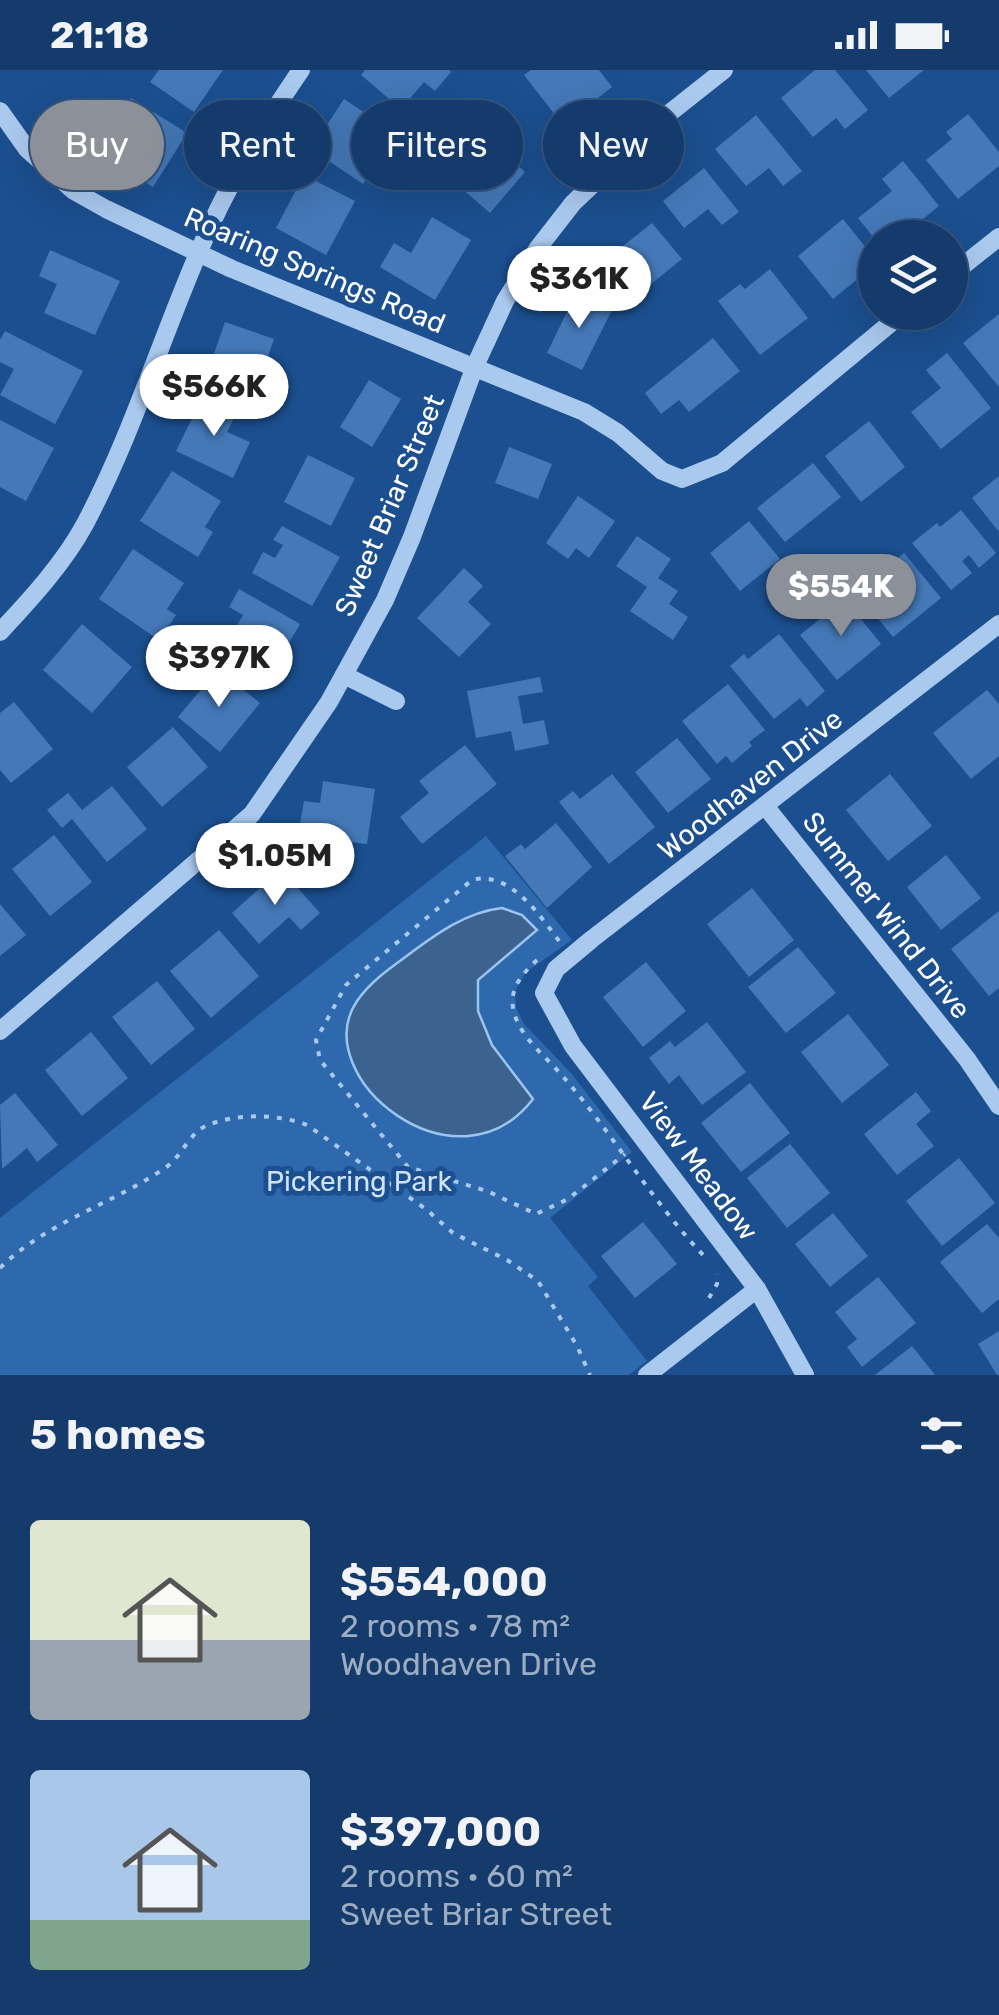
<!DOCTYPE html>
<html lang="en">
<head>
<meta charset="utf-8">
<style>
	:root { --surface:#143b6b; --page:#214673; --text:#f1f3f6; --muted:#9dadc1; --line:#33557e; --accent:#8c9099 }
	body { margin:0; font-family:Rubik,sans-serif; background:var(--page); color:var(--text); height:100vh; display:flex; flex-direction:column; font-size:38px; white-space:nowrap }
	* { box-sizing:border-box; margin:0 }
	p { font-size:32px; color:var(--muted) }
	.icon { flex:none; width:55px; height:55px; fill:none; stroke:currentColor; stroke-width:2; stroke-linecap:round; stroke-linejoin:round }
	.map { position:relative; height:1305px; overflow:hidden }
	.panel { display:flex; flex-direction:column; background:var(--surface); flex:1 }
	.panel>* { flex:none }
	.banner { position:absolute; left:30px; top:30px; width:940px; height:90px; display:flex; gap:20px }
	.buttons { position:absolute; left:858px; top:150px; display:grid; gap:20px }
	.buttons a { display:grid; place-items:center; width:110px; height:110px; border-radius:50%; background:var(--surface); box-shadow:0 10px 40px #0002,0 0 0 2px var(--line); font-size:50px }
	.price { position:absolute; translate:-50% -85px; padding:0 22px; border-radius:35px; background:#fff; color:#222; font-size:32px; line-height:65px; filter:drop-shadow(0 2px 5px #0008) }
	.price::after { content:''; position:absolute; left:50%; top:60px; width:30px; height:22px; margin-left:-15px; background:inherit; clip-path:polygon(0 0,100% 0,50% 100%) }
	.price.on { background:var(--accent); color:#fff }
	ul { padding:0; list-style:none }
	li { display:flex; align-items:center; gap:30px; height:250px; padding:0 30px }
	li span { display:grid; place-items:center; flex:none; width:280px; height:200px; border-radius:10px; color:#555 }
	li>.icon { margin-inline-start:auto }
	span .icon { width:120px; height:120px; fill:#fffc; stroke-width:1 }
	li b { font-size:42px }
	h2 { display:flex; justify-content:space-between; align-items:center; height:120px; padding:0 30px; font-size:42px }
	.tag { padding:0 35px; border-radius:45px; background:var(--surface); box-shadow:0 10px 40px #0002,0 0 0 2px var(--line); font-size:35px; line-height:90px }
	.tag.on { background:var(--accent); color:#fff }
	.status { display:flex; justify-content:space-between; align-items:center; height:70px; padding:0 50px; background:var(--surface); direction:ltr }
	.status svg { height:28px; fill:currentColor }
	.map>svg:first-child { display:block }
	.green { fill:#2e69ad }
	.water { fill:#3c6290; stroke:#9cc4f0; stroke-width:2.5 }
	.building { fill:#4478b7 }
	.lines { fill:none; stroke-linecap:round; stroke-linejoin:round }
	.path { stroke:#a9c9ee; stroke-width:4; stroke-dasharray:5 8; stroke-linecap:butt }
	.minor { stroke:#a9c9ee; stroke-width:18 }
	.labels { text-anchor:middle; stroke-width:10; stroke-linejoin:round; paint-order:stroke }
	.street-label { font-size:28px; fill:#fff; stroke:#1b4f8f }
	.park-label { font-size:28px; fill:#cfe3fa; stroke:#1b4f8f }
</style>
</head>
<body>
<div class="status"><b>21:18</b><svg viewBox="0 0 49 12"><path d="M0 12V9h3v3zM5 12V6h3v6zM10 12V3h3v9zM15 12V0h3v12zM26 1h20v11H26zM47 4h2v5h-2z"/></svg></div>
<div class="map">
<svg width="999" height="1305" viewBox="0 0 999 1305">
	<rect width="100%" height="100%" fill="#1b4f8f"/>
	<polygon class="green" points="486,766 572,870 526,902 515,921 516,938 524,954 571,1003 632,1082 550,1148 598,1207 588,1216 647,1291 629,1305 0,1305 0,1148"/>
	<path class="water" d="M502,838L522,845L537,860L478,910V941L492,975L533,1029C457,1128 306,1007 357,931C370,912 390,898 408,885C436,864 466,842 502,838Z"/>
	<g class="building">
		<polygon points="159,0 223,0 194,42 150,12"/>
		<polygon points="365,0 449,0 451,2 435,21 424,12 401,39 361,5"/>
		<polygon points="531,0 599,0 612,17 563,55 524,5"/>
		<polygon points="815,0 835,0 868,40 845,59 836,48 813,67 781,28"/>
		<polygon points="866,0 924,0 889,28"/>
		<polygon points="131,28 187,63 153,117 94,80"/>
		<polygon points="344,29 397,64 363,114 311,79"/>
		<polygon points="968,44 999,82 999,96 958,129 926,90 952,69 946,62"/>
		<polygon points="756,45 802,101 783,116 769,98 746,116 715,79"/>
		<polygon points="473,57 525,102 490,143 438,98"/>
		<polygon points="903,91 939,136 899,168 874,168 858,148 892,121 882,109"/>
		<polygon points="704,98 739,142 722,155 708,139 684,158 663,131"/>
		<polygon points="304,105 355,131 326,185 276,158"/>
		<polygon points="432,147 471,170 435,230 380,197 394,173 411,183"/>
		<polygon points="843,149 875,189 875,195 833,229 798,186"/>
		<polygon points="652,153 682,189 634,228 604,191"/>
		<polygon points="50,180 120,211 95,265 44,243 57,214 39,206"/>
		<polygon points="770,199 808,248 760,285 718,231 740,214 745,219"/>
		<polygon points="576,223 612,240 582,300 547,283"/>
		<polygon points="999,244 999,317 963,273"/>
		<polygon points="225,252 274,269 253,329 204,312"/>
		<polygon points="5,261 83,301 55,354 0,325 14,299 0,292 0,270"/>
		<polygon points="713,268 740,301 689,342 679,330 661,344 645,323"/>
		<polygon points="947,283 991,338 941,379 911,342 941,318 926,300"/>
		<polygon points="369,310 401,329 372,377 340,357"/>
		<polygon points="203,326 237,342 227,362 250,372 233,408 176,381"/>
		<polygon points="0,350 54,378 26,431 0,417"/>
		<polygon points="869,351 905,397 861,432 825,386"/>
		<polygon points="509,377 552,394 538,429 495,413"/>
		<polygon points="308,385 355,408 331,456 284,432"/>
		<polygon points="813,393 841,427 785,472 757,438"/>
		<polygon points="172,401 221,431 205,457 213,462 198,487 140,451"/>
		<polygon points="999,406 999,462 972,428"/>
		<polygon points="578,426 615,451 589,488 576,478 568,489 546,473"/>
		<polygon points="961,440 996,483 979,498 969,485 962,491 972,503 951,520 912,473 937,453 940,457"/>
		<polygon points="749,451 780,489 740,521 710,483"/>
		<polygon points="282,456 340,487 312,536 252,503 263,482 275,488 283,475 273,470"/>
		<polygon points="637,466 671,489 658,508 678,521 669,534 688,547 673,570 630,541 647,517 616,496"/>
		<polygon points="133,479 184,513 167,539 176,545 159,570 99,529"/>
		<polygon points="904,483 941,528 893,567 856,521"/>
		<polygon points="464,498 483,516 468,532 491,554 459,587 417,548"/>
		<polygon points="239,519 300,554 272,602 226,575 243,545 229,537"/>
		<polygon points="845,529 881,574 837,610 800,565"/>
		<polygon points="82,554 132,597 92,643 43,600"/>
		<polygon points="779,564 825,621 807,637 800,628 774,649 730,596 744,584 748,589"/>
		<polygon points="218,599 260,633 220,682 178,647"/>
		<polygon points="540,607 543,622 518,626 523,654 544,650 549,674 515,681 511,661 476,668 467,621"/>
		<polygon points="728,614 765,660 749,672 752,676 732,693 726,686 717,694 682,651"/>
		<polygon points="987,620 999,634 999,686 971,709 933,663"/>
		<polygon points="14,632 53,679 11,713 0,700 0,643"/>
		<polygon points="173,657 208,697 162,737 127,697"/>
		<polygon points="677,668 711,709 668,743 635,702"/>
		<polygon points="465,675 497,714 422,774 400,747 429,723 419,711"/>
		<polygon points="612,704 655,757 609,794 559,732 573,721 580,729"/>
		<polygon points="890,704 932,756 888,791 846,740"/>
		<polygon points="323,711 375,719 367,774 298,765 304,731 320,733"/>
		<polygon points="112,716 147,759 107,792 72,749 62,758 47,740 68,723 82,740"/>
		<polygon points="556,753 592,797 547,838 505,786 521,774 525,779"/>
		<polygon points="54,765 92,812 50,846 12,799"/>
		<polygon points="946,785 981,828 941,860 907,817"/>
		<polygon points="281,799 320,843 301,860 289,847 259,874 232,843"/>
		<polygon points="752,818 794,870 749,907 707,854"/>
		<polygon points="0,834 26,865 0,886"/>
		<polygon points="999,841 999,918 989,926 951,879"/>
		<polygon points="219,860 259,906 211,948 170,901"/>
		<polygon points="798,877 836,923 786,963 748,917"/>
		<polygon points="646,892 686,941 643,977 603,927"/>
		<polygon points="157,911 195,959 151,995 112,947"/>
		<polygon points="848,944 889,995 842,1033 801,982"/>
		<polygon points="707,952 746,1002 702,1035 679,1005 669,1014 649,988 670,971 675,977"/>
		<polygon points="91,962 128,1008 82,1046 45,1000"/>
		<polygon points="750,1013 790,1063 741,1102 701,1053"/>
		<polygon points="916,1022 931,1041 916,1054 934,1076 897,1105 864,1064"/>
		<polygon points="15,1023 58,1075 37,1092 27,1078 2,1099 0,1035"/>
		<polygon points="790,1074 830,1123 787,1158 747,1108"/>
		<polygon points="959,1088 995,1133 942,1176 906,1131"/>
		<polygon points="833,1143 868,1186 830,1217 795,1174"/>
		<polygon points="643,1152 677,1194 635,1228 601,1186"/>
		<polygon points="987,1154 999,1168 999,1229 982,1243 940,1192"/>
		<polygon points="878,1207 916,1253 862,1297 847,1277 857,1269 835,1242"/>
		<polygon points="999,1261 999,1305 997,1305 978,1274"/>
		<polygon points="912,1276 935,1305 875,1305"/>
	</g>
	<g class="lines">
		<g class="path">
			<path d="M559,871C539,844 509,800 472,810L346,915L316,970L320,990L408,1097L487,1121L536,1144L568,1129L625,1084"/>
			<path d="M537,890C521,905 508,920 514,943C522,970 549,989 566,1010C614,1066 653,1132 704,1186"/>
			<path d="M0,1198C48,1151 111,1135 165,1098C182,1087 189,1062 208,1055C238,1043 278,1044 307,1055L427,1140L453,1163L507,1190L538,1211L577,1276L590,1305"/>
			<polyline points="709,1228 717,1214 718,1204"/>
		</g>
		<g class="minor">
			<polyline points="0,41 27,79 74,121 106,139 232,199 584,342 618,363 662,401 682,409 722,393 904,242"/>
			<polyline points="950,206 999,167"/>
			<path d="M0,562C30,530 64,493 85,454C130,369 159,275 197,186C224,121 261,58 301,0"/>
			<polyline points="344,605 396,631"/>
			<polyline points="766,737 967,989 999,1036"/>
			<polyline points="0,961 252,744 329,632 385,530 412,467 475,296 505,231 538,178 573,133 662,49 724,0"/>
			<polyline points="647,1305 757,1219"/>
			<polyline points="805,1305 757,1219 573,976 544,923 556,899 592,869 999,554"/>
		</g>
	</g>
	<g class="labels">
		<g class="street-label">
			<text transform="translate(315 200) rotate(23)" y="10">Roaring Springs Road</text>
			<text transform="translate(389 435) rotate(-67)" y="10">Sweet Briar Street</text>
			<text transform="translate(750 714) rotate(-38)" y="10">Woodhaven Drive</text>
			<text transform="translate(887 845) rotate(52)" y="10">Summer Wind Drive</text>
			<text transform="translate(699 1096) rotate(53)" y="10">View Meadow</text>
		</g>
		<g class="park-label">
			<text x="359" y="1121">Pickering Park</text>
		</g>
	</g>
</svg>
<div class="buttons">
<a><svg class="icon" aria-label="layers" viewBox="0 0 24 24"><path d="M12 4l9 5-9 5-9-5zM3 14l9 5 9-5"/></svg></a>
</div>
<b class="price" style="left:579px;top:261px">$361K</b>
<b class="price" style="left:214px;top:369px">$566K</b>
<b class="price on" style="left:841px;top:569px">$554K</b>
<b class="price" style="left:219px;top:640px">$397K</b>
<b class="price" style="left:275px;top:838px">$1.05M</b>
<div class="banner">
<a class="tag on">Buy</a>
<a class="tag">Rent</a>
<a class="tag">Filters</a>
<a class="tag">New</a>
</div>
</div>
<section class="panel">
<h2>5 homes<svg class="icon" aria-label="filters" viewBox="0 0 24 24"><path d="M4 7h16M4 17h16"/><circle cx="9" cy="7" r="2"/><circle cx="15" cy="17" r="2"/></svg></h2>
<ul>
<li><span style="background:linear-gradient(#dfe7d0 60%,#9aa5b1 0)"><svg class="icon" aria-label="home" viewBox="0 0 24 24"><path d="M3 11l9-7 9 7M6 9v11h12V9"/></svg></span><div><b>$554,000</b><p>2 rooms · 78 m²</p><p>Woodhaven Drive</p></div></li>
<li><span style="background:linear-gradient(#a9c7e8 75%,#7fa58c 0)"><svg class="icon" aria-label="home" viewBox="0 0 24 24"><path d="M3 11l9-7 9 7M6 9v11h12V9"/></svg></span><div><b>$397,000</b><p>2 rooms · 60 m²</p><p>Sweet Briar Street</p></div></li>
</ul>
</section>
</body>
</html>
